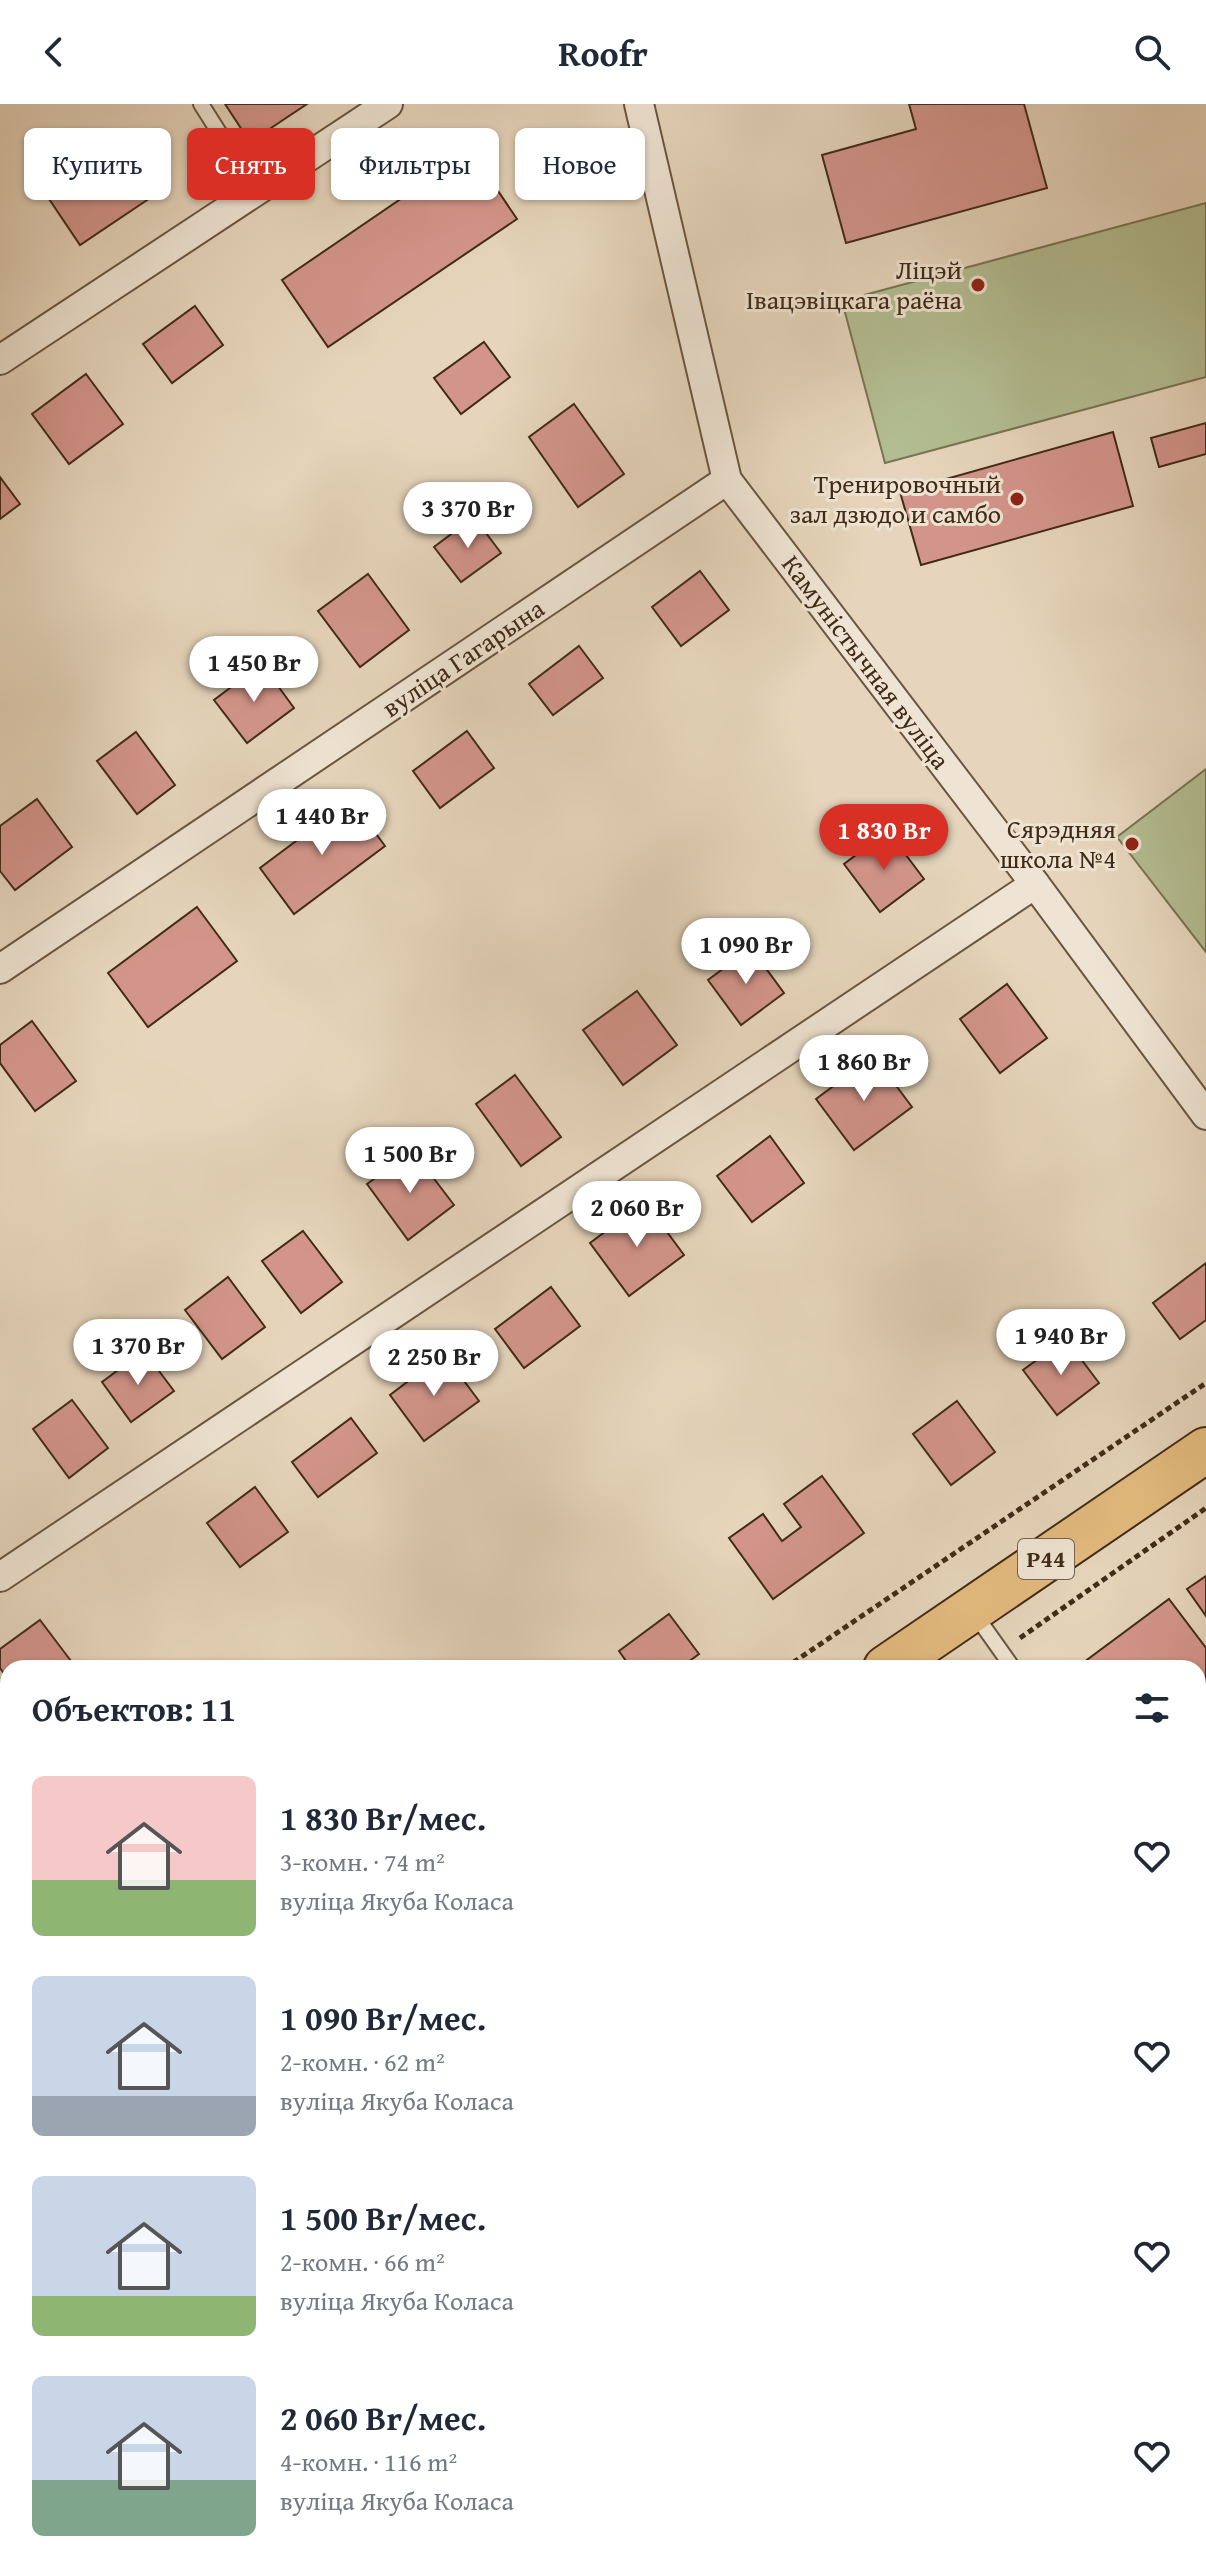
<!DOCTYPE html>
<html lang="ru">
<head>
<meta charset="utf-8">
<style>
	:root { --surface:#fff; --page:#f2f2f3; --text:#1f2937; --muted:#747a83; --accent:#d93025 }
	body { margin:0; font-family:"Gentium Book Plus",serif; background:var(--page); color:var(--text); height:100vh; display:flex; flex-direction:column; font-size:30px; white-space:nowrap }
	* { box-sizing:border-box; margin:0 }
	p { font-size:26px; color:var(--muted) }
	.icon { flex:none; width:44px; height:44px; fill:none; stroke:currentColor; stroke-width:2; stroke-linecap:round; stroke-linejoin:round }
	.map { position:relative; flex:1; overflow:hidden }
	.side { position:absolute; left:0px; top:1556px; width:1206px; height:912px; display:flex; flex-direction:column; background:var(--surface); border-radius:24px 24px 0 0; box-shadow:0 2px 6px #0004 }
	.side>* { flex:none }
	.guide { position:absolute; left:24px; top:24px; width:800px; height:72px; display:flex; gap:16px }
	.price { position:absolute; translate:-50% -68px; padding:0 18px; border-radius:28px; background:#fff; color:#222; font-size:26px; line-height:52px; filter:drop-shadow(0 2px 4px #0008) }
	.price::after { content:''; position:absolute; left:50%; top:48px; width:24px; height:18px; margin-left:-12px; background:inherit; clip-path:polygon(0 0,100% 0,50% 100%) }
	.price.current { background:var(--accent); color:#fff }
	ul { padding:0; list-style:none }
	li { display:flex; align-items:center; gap:24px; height:200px; padding:0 32px }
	li span { display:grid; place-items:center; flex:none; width:224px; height:160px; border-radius:12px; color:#555 }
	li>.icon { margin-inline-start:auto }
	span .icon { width:96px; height:96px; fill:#fffc; stroke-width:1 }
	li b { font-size:34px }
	h2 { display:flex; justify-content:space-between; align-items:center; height:96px; padding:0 32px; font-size:34px }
	.pill { padding:0 28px; border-radius:12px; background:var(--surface); box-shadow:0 2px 6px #0004; font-size:28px; line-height:72px }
	.pill.current { background:var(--accent); color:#fff }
	header { display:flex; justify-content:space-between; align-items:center; height:104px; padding:0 32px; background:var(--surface); font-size:36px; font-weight:700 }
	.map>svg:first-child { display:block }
	.garden { fill:#b3bd92; stroke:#7a7454; stroke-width:2 }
	.building { fill:#d3958b; stroke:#412b17; stroke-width:2 }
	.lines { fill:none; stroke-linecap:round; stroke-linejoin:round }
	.service-casing { stroke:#6a5640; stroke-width:18 }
	.minor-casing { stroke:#6a5640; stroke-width:32 }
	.primary-casing { stroke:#412b17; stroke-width:48 }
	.path { stroke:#412b17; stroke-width:5; stroke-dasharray:6 4; stroke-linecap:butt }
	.service { stroke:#efe4d3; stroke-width:14 }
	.minor { stroke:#efe4d3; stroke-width:28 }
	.primary { stroke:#e3ba7e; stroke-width:44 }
	.poi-dot { fill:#8f2418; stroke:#efe4d3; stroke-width:3 }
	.labels { text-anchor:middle; stroke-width:6; stroke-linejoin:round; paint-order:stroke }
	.shield { fill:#efe4d3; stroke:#75624f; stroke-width:2 }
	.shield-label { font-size:24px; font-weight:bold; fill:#412b17 }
	.poi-label { font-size:26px; fill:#412b17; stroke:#efe4d3; text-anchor:end }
	.street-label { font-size:26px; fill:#412b17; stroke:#efe4d3 }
</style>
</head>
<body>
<header><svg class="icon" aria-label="back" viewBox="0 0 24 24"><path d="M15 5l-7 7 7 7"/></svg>Roofr<svg class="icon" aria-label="search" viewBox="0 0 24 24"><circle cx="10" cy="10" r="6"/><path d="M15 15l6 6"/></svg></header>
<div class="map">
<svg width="1206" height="2468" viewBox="0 0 1206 2468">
	<rect width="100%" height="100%" fill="#e6d5bc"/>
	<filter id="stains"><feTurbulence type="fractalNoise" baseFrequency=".0025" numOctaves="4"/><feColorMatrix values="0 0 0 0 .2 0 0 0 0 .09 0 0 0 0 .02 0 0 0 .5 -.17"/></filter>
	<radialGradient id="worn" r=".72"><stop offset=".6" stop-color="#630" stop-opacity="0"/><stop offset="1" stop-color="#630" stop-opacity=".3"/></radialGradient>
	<g class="garden">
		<polygon points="1206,99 1206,273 885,359 842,197"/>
		<polygon points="1206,665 1206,848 1117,733"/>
	</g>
	<g class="building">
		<polygon points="225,0 307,0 250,38"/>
		<polygon points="909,0 1024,0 1047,84 846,139 822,51 916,25"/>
		<polygon points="116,29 156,90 80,141 39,80"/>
		<polygon points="471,47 517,115 328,243 282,176"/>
		<polygon points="195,202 223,241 172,279 143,240"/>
		<polygon points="484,238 510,273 461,310 434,274"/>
		<polygon points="86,270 123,320 69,360 32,310"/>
		<polygon points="574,300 624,370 578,403 529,333"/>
		<polygon points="1206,319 1206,350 1159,363 1151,334"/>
		<polygon points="1113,328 1133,402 921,461 900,388"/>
		<polygon points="0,373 20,400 0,415"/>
		<polygon points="474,413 501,449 461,478 434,443"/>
		<polygon points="700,467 729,506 681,542 652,503"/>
		<polygon points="368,470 409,526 360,563 318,507"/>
		<polygon points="579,542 603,574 553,611 529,580"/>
		<polygon points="262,560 294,604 247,639 214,596"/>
		<polygon points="467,627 494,664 440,704 413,667"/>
		<polygon points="136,628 175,681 137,710 97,657"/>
		<polygon points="37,695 72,743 15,786 0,767 0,722"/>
		<polygon points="351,696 385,742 294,810 260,764"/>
		<polygon points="888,727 924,775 880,808 844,760"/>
		<polygon points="197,803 237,857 148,923 108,869"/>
		<polygon points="751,844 784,889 741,921 708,876"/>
		<polygon points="1007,880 1047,934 1000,969 960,915"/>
		<polygon points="637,887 677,941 623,981 583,926"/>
		<polygon points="32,917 76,977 35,1007 0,959 0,941"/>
		<polygon points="874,952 912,1003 854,1046 816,995"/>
		<polygon points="515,971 561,1033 521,1062 476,1000"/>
		<polygon points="770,1032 804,1079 752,1118 717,1072"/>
		<polygon points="413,1047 454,1101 408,1136 367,1080"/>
		<polygon points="645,1098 684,1151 629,1192 590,1139"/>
		<polygon points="303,1127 342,1178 301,1209 262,1157"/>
		<polygon points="1206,1159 1206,1216 1180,1235 1153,1199"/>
		<polygon points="228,1173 265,1223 222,1255 185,1206"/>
		<polygon points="551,1183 580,1222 524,1264 495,1225"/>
		<polygon points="1066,1235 1099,1279 1057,1311 1023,1266"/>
		<polygon points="144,1247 174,1287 131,1318 102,1278"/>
		<polygon points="444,1250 479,1297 424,1337 390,1291"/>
		<polygon points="72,1296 108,1344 69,1374 33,1325"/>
		<polygon points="957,1297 995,1348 951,1381 913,1330"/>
		<polygon points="351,1314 377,1349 318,1393 292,1358"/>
		<polygon points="822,1372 864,1429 773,1495 729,1434 763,1410 782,1437 801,1423 784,1400"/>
		<polygon points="255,1383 288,1428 240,1463 207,1419"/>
		<polygon points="1206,1472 1206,1512 1187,1485"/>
		<polygon points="1169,1495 1206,1544 1206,1581 1198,1587 1198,1564 1076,1564"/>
		<polygon points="669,1510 699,1550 680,1564 631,1564 619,1547"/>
		<polygon points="40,1516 71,1557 62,1564 8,1564 8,1575 0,1564 0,1545"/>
		<polygon points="1198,1814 1206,1825 1206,1940 1198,1929"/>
		<polygon points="8,1955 8,1994 0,1983 0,1961"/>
		<polygon points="1206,2150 1206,2242 1198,2248 1198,2156"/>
		<polygon points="8,2295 8,2362 0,2351 0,2301"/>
		<polygon points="255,2460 325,2460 330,2468 243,2468"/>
	</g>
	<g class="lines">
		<g class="service-casing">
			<g id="service">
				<polyline points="201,0 256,87"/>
				<polyline points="974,1509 1013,1564"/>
				<polyline points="1198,1665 1206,1660"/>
			</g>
		</g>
		<g class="minor-casing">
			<g id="minor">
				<polyline points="639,0 727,376 1035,780 1206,1011"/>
				<polyline points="0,256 388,0"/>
				<polyline points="0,865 727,376"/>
				<polyline points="0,1473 1035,780"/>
			</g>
		</g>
		<g class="primary-casing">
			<g id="primary">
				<polyline points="886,1564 1206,1346"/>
				<polyline points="0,2167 8,2161"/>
			</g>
		</g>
		<g class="path">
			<polyline points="1020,1534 1206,1404"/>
			<polyline points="785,1564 1206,1279"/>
			<polyline points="0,2097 8,2091"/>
		</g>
		<use href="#service" class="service"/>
		<use href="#minor" class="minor"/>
		<use href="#primary" class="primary"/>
	</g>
	<g class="poi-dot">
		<circle cx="978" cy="181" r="8"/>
		<circle cx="1017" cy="395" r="8"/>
		<circle cx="1132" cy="740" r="8"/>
	</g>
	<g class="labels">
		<rect class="shield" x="1018" y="1435" width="56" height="40" rx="6"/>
		<g class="shield-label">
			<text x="1046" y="1463">Р44</text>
		</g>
		<g class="poi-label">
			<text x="962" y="175">Ліцэй<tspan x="962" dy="30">Івацэвіцкага раёна</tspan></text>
			<text x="1001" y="389">Тренировочный<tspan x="1001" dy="30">зал дзюдо и самбо</tspan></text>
			<text x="1116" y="734">Сярэдняя<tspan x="1116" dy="30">школа №4</tspan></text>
		</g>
		<g class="street-label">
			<text transform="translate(463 554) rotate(-34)" y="9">вуліца Гагарына</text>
			<text transform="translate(866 558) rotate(53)" y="9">Камуністычная вуліца</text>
		</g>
	</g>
	<rect width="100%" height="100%" filter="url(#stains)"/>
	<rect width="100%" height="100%" fill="url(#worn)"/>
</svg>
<b class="price" style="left:468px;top:446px">3 370 Br</b>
<b class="price" style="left:254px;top:600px">1 450 Br</b>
<b class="price" style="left:322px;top:753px">1 440 Br</b>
<b class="price current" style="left:884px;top:768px">1 830 Br</b>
<b class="price" style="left:746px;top:882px">1 090 Br</b>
<b class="price" style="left:864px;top:999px">1 860 Br</b>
<b class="price" style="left:410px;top:1091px">1 500 Br</b>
<b class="price" style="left:637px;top:1145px">2 060 Br</b>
<b class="price" style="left:1061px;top:1273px">1 940 Br</b>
<b class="price" style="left:138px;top:1283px">1 370 Br</b>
<b class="price" style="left:434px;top:1294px">2 250 Br</b>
<div class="guide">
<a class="pill">Купить</a>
<a class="pill current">Снять</a>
<a class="pill">Фильтры</a>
<a class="pill">Новое</a>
</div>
<section class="side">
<h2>Объектов: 11<svg class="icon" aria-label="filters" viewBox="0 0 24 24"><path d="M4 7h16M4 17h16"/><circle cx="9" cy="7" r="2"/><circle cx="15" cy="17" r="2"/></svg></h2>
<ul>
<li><span style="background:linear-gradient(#f6c9c9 65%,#8fb573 0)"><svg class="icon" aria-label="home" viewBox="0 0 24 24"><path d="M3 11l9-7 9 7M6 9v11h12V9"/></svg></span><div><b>1 830 Br/мес.</b><p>3-комн. · 74 m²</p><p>вуліца Якуба Коласа</p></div><svg class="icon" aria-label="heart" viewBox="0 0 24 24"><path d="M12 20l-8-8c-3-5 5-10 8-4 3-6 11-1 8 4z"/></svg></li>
<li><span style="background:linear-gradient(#c9d6e8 75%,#9aa5b1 0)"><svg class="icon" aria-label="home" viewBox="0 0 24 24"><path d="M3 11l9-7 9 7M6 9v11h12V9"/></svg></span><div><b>1 090 Br/мес.</b><p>2-комн. · 62 m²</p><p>вуліца Якуба Коласа</p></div><svg class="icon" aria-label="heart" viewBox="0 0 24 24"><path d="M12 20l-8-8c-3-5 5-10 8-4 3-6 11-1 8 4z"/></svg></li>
<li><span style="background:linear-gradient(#c9d6e8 75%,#8fb573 0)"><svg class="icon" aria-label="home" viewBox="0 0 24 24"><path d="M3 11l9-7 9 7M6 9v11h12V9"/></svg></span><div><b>1 500 Br/мес.</b><p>2-комн. · 66 m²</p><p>вуліца Якуба Коласа</p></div><svg class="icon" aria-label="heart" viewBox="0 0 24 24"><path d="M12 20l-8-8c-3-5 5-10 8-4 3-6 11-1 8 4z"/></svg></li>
<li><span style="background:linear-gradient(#c9d6e8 65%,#7fa58c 0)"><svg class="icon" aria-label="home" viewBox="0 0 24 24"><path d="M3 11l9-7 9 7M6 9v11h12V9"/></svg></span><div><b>2 060 Br/мес.</b><p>4-комн. · 116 m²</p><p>вуліца Якуба Коласа</p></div><svg class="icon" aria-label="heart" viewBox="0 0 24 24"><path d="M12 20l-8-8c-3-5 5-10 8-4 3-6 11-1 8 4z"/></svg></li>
</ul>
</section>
</div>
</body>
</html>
